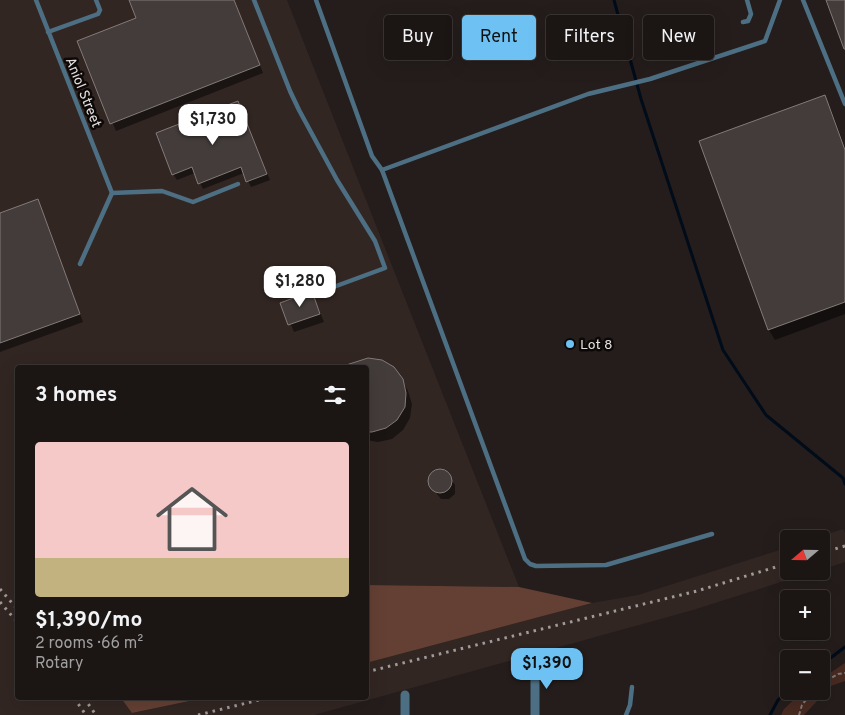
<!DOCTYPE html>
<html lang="en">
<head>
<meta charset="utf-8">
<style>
	:root { --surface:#1b1614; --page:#241f1d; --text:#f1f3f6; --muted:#a09fa0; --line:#393534; --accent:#6ec2f3 }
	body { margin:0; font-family:Overpass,sans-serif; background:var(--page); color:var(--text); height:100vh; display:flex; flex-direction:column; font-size:19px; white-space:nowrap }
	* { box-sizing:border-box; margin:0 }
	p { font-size:16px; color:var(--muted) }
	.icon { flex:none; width:28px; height:28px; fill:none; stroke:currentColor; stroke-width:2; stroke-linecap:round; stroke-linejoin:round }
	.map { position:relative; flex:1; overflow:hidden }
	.side { position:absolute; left:15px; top:365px; width:354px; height:335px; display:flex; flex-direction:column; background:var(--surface); border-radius:5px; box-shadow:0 5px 20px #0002,0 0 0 1px var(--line) }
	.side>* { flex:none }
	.top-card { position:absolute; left:384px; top:15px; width:386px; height:45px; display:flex; gap:10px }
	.needle { width:32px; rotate:250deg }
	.controls { position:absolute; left:780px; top:530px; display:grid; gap:10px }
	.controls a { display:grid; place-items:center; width:50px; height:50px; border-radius:5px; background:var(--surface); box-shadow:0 5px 20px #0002,0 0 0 1px var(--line); font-size:25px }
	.price { position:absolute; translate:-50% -42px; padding:0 11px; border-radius:10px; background:#fff; color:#222; font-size:16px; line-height:32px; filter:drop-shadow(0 1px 2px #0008) }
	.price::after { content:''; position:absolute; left:50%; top:30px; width:15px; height:11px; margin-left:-8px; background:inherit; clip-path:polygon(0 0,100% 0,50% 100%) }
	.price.current { background:var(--accent); color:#111 }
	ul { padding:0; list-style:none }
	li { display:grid; align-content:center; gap:10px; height:265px; padding:0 20px }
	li+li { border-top:1px solid var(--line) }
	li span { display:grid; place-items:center; height:155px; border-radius:5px; color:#555 }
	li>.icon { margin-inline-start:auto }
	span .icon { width:90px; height:90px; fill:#fffc; stroke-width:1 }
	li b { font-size:21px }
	h2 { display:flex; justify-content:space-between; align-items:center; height:60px; padding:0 20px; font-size:21px }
	.tag { padding:0 18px; border-radius:5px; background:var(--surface); box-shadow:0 5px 20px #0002,0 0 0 1px var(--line); font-size:18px; line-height:45px }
	.tag.current { background:var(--accent); color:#111 }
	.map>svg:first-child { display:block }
	.built { fill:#322622 }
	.green { fill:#482a20 }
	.forest { fill:#644034 }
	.shadow { fill:#0007 }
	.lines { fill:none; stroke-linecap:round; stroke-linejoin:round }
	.stream { stroke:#000c1a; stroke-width:3 }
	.building { fill:#433c3a; stroke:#837b78 }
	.path { stroke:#7f7978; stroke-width:2; stroke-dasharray:4 2.5; stroke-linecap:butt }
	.service { stroke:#4d6f84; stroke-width:4.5 }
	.minor { stroke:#4d6f84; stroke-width:9 }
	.rail { stroke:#a09a99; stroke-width:3; stroke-dasharray:2.5 5; stroke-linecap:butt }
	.poi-dot { fill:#6ec2f3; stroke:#0b0807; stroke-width:2 }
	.labels { text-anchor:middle; stroke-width:5; stroke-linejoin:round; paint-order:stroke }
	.street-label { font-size:14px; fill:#e5e0df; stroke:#0b0807 }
	.poi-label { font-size:14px; fill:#e5e0df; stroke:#0b0807; text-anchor:start }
</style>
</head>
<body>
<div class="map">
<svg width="845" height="715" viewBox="0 0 845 715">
	<rect width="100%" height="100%" fill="#241d1b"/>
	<g class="built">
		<polygon points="0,0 287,0 519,587 366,585 366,368 18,368 18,698 121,698 133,713 204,698 366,698 366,663 592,603 638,595 789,547 789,571 816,571 693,610 314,715 0,715"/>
		<polygon points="843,529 845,533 845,562 821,570 821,539 814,539"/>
	</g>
	<polygon class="green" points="845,663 845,681 831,686 804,715 781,715 784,709 803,691 821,691 821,679"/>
	<g class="forest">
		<polygon points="366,585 519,587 592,603 366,663"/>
		<polygon points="121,698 204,698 132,713"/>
	</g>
	<g class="shadow">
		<polygon points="130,0 234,0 263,73 116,131 79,42 137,19"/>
		<polygon points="824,96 830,107 845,147 845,314 775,340 769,330 700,142"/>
		<polygon points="238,102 270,180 251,187 244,173 203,189 195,173 177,180 173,174"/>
		<polygon points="41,209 83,322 0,352 0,215"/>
		<polygon points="312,293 324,322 294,332 282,303"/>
		<polygon points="354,363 402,380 408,391 412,404 410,418 403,430 392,439 378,442 366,440 366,368 348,368"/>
		<polygon points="436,471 444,471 455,485 455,494 449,499 441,499 430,485 430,477"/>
	</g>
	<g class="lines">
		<g class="stream">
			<polyline points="614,0 641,99 723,350 766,415 843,478 845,484"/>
			<polyline points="821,665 845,647"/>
			<polyline points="770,715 778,700 789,691"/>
		</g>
	</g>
	<g class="building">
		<polygon points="129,0 234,0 260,65 110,124 77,41 136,18"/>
		<polygon points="826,0 845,0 845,49 844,49"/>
		<polygon points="825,95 845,150 845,302 768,330 699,141"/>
		<polygon points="238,101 267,174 246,182 241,167 198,184 192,167 172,175 156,133"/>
		<polygon points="38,199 80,314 0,343 0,213"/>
		<polygon points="312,291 320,314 288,325 280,303"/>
		<polygon points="368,358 382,360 394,367 403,379 406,393 405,407 397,420 386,428 372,432 366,432 366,368 340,367"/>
		<circle cx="440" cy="481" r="12"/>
	</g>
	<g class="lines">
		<g class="path">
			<polyline points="821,684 838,674 845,673"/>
			<polyline points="799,715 802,705 813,691"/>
		</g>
		<g class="service">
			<polyline points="36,0 112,193"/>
			<polyline points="254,0 290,91 299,110 337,180 375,241 385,268 320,292"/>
			<polyline points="316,0 372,156 382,170 525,559 530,564 536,566 606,565 712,534"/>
			<polyline points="803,0 845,104"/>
			<polyline points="743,22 748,21 751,14 747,0"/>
			<polyline points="48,32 98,14 100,10 96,0"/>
			<polyline points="382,170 588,94 650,79 765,41 780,0"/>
			<polyline points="112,193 162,191 193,202 238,184"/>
			<polyline points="80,264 112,193"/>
			<polyline points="626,715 630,705 632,687"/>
		</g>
		<g class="minor">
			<polyline points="405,715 405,695"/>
			<polyline points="535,715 535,665"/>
		</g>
		<g class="rail">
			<polyline points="821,553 845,546"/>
			<polyline points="0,589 18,610"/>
			<polyline points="0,602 18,623"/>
			<polyline points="366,672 697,591 789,563"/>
			<polyline points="74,698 86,715"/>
			<polyline points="84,698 96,715"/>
			<polyline points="198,715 267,698"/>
		</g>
	</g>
	<circle class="poi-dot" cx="570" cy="344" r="5"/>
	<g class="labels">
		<g class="street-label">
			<text transform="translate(84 92) rotate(68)" y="5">Aniol Street</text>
		</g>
		<g class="poi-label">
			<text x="580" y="349">Lot 8</text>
		</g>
	</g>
</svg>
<div class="controls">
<a><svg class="needle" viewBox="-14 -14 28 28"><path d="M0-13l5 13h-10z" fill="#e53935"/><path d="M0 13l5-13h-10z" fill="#a09fa0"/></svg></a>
<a>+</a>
<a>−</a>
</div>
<b class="price" style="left:213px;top:146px">$1,730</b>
<b class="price" style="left:300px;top:308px">$1,280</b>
<b class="price current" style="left:547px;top:690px">$1,390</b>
<div class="top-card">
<a class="tag">Buy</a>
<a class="tag current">Rent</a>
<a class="tag">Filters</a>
<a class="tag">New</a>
</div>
<section class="side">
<h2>3 homes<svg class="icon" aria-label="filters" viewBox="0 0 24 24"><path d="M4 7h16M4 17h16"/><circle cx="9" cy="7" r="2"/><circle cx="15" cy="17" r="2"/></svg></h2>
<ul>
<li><span style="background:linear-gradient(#f6c9c9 75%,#c2b280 0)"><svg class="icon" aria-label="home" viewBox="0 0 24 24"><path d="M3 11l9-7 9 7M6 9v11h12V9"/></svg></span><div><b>$1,390/mo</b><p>2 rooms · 66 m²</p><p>Rotary</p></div></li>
</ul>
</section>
</div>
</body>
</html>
